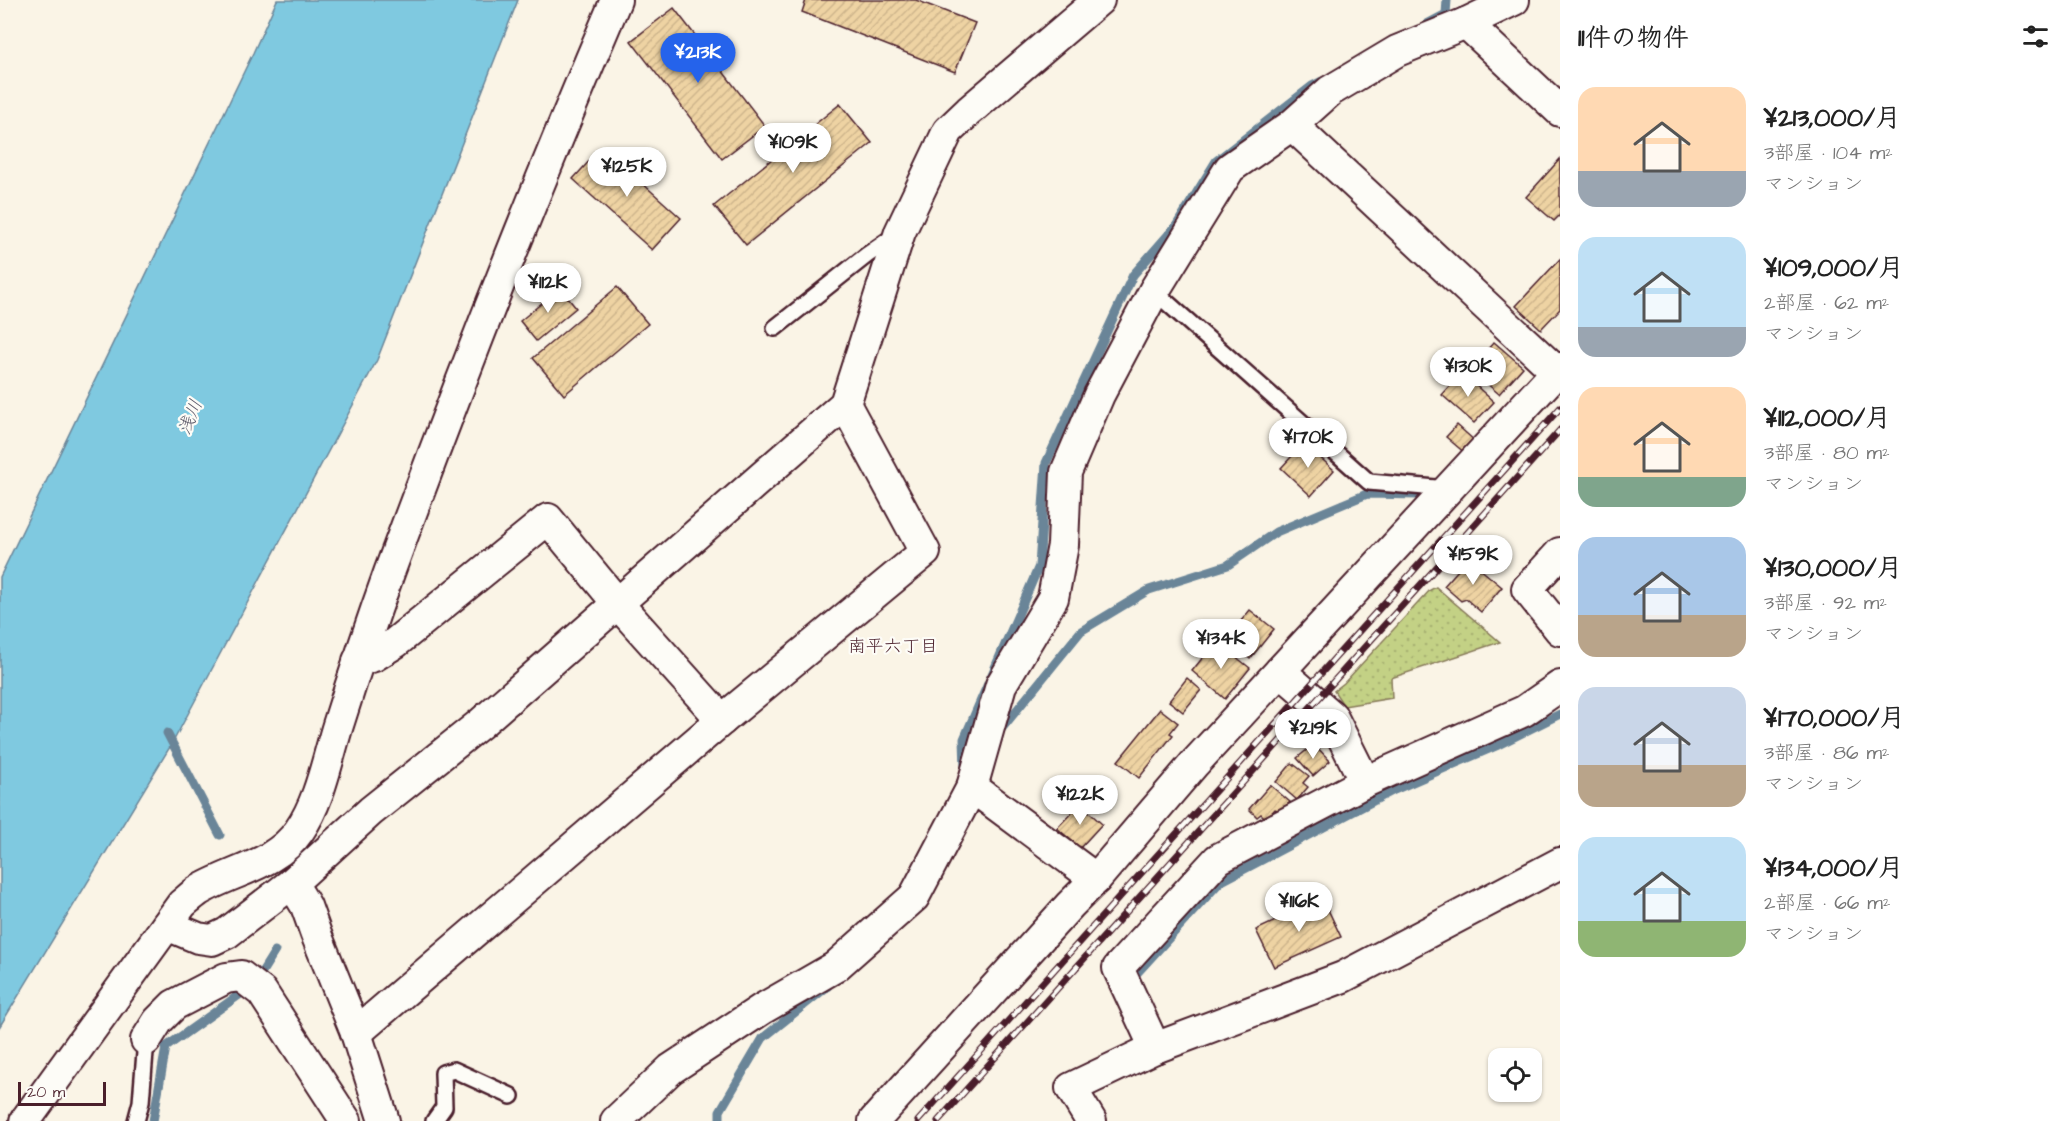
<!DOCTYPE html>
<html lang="ja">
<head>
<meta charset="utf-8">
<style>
	:root { --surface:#fff; --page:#f6f6f6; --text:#222; --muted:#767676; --accent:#2563eb }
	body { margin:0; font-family:"Architects Daughter","Klee One",sans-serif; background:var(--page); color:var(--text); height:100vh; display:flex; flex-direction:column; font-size:22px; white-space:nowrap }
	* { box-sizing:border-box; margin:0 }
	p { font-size:20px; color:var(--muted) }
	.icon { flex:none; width:33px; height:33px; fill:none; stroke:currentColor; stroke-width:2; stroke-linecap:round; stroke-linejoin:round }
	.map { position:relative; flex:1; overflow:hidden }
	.sheet { display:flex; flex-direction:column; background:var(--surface); width:510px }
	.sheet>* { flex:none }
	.fabs { position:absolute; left:1488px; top:1048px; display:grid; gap:12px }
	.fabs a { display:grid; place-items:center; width:54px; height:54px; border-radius:12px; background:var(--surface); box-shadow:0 2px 4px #0004; font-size:30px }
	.scale { position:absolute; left:18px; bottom:15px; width:88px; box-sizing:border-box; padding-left:6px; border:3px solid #4a1f2b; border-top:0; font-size:16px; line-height:21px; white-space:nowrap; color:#4a1f2b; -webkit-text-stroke:4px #fdfcf7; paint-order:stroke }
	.price { position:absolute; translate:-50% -51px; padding:0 14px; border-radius:21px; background:#fff; color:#222; font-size:20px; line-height:39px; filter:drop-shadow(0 2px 3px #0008) }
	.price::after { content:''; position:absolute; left:50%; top:36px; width:18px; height:14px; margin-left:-9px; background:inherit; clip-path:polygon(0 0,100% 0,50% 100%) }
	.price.current { background:var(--accent); color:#fff }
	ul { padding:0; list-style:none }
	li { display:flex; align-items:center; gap:18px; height:150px; padding:0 18px }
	li span { display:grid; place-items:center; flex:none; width:168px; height:120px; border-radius:18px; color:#555 }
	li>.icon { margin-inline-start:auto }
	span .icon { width:72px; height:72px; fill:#fffc; stroke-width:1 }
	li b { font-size:26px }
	h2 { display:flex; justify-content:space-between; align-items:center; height:72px; padding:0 18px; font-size:26px }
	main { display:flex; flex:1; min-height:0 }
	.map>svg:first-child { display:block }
	.park { fill:url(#park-dots); stroke:#867858; stroke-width:1.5 }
	.water { fill:#7fc9e0; stroke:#6a8598; stroke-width:1.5 }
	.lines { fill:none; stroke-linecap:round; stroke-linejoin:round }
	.stream { stroke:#6a8598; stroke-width:9 }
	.building { fill:url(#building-hatch); stroke:#4a1f2b; stroke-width:1.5 }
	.lane-casing { stroke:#4a1f2b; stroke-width:20 }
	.street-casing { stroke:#4a1f2b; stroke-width:34 }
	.lane { stroke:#fdfcf7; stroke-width:15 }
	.street { stroke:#fdfcf7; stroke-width:30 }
	.rail-casing { stroke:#4a1f2b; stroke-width:7 }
	.rail { stroke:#fdfcf7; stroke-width:4.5; stroke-dasharray:14; stroke-linecap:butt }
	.labels { text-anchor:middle; stroke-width:4.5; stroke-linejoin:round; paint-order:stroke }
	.water-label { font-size:18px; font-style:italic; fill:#5d5a6a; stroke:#fdfcf7 }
	.neighbourhood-label { font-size:18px; fill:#4a1f2b; stroke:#fdfcf7 }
</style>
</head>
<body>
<main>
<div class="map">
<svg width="1560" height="1121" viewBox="0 0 1560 1121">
	<defs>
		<pattern id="park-dots" width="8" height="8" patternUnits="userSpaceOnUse" patternTransform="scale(1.5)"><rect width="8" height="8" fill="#c3d185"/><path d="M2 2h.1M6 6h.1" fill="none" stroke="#a9b373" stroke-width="1.8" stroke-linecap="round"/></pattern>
		<pattern id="building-hatch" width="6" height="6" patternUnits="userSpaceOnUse" patternTransform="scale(1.5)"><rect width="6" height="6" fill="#eed3a3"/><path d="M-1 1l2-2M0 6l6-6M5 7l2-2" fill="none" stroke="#ceb58c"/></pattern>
	</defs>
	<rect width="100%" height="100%" fill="#faf4e6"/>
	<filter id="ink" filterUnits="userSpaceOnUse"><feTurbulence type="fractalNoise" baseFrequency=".0167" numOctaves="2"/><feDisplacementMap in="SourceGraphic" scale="12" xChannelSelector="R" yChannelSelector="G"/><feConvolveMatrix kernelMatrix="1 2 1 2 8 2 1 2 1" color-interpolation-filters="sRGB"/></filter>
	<g filter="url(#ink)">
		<polygon class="park" points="1436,587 1500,642 1391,678 1392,698 1344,706 1334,691 1344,683 1430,590"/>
		<polygon class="water" points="277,0 518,0 377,360 173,742 0,1026 0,577 253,53"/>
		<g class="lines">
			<g class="stream">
				<polyline points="1427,24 1446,14 1447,0"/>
				<polyline points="999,732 1081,631 1149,590 1228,565 1276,532 1367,494 1419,495"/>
				<polyline points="167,733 220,835"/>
				<polyline points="965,770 964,739 1039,566 1046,463 1133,275 1176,226 1216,161 1312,86 1322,81"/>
				<polyline points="262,972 275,951"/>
				<polyline points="1137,973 1220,882 1394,790 1498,745 1560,714"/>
				<polyline points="153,1121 166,1047 239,995"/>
				<polyline points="720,1121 720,1111 763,1038 828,986"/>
			</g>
		</g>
		<g class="building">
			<polygon points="806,0 916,0 975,23 955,72 802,12"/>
			<polygon points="674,8 765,126 722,159 631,41"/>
			<polygon points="840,104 872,143 746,245 714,206"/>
			<polygon points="602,147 681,218 652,250 573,179"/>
			<polygon points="1560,159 1560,215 1554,221 1526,197"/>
			<polygon points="1560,259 1560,309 1541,329 1516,306"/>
			<polygon points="617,287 648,324 564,395 533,358"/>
			<polygon points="560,288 576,308 536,341 520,321"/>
			<polygon points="1494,342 1523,367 1499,394 1470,369"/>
			<polygon points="1462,373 1494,402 1474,423 1442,395"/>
			<polygon points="1457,425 1476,442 1466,454 1446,437"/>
			<polygon points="1304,443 1334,470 1311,496 1281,468"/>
			<polygon points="1468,559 1502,587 1481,612 1466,599 1461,601 1444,586"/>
			<polygon points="1250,610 1274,629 1250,659 1226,639"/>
			<polygon points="1216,641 1250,668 1225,699 1192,671"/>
			<polygon points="1187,678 1201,690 1183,712 1169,701"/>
			<polygon points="1160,709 1178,723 1170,733 1173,735 1139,778 1118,761"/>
			<polygon points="1314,744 1330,761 1313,776 1297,758"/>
			<polygon points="1292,763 1309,776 1303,783 1308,787 1297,800 1276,782"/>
			<polygon points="1270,785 1290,802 1281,811 1275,809 1266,819 1261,814 1257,817 1249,809"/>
			<polygon points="1080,804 1102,824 1080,848 1057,828"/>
			<polygon points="1323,899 1341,937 1274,967 1256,930"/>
		</g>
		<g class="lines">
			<g class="lane-casing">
				<g id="lane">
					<polyline points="1154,291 1369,482 1447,489"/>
					<polyline points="775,328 867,255 896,235"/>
					<polyline points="136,1121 141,1102 146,1040"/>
					<polyline points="434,1121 444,1107 443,1073 454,1070 511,1096"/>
				</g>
			</g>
			<g class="street-casing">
				<g id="street">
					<polyline points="1466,23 1560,111"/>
					<polyline points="1292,125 1557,372"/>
					<polyline points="1560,553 1527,589 1560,630"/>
					<polyline points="358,661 374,656 395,643 548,519 618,604 722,720"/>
					<polyline points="1280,671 1332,716 1365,782"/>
					<polyline points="972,787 1096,879"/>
					<polyline points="292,883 306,906 316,934 356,1033 384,1121"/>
					<polyline points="167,925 198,938 212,940 227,933 292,883 371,811 480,724 845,404 900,232 948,131 969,111 1099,0"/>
					<polyline points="356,1033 722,720 925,552 845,404"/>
					<polyline points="146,1040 158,1021 174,1005 226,978 241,976 262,992 346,1121"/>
					<polyline points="1155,1048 1118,968 1218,859 1365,782 1524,711 1560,686"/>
					<path d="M25,1121L182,904C187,900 192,895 198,891C231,871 276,865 299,831C320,801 327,760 338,725C354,674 371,623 389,573C460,380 535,189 616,0"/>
					<polyline points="616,1121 671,1069 762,1009 835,967 914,897 972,787 1001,685 1053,598 1063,545 1066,472 1099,395 1154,291 1230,168 1292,125 1330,91 1397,51 1466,23 1514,0"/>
					<polyline points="874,1121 1070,905 1096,879 1194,764 1560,368"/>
					<polyline points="1091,1121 1071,1088 1155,1048 1343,977 1560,863"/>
				</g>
			</g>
			<use href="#lane" class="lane"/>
			<use href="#street" class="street"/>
			<g class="rail-casing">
				<g id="rail">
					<polyline points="918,1121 1560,408"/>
					<polyline points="938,1121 1560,430"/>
				</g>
			</g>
			<use href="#rail" class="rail"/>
		</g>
	</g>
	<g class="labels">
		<g class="water-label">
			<text transform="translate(190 417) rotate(-68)" y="6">浅川</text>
		</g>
		<g class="neighbourhood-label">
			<text x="893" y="652">南平六丁目</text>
		</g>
	</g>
</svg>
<div class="fabs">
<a><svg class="icon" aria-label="locate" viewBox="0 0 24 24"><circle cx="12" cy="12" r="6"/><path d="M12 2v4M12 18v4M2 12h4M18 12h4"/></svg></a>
</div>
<div class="scale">20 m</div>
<b class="price current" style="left:698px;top:84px">¥213K</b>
<b class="price" style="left:793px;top:174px">¥109K</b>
<b class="price" style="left:627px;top:198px">¥125K</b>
<b class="price" style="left:548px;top:314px">¥112K</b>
<b class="price" style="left:1468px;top:398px">¥130K</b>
<b class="price" style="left:1308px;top:469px">¥170K</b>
<b class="price" style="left:1473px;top:586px">¥159K</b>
<b class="price" style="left:1221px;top:670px">¥134K</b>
<b class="price" style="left:1313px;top:760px">¥219K</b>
<b class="price" style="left:1080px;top:826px">¥122K</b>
<b class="price" style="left:1299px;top:933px">¥116K</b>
</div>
<section class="sheet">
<h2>11件の物件<svg class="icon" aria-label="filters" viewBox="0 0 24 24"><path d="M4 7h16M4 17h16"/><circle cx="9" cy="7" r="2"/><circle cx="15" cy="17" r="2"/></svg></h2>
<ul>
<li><span style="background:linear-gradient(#ffd9b3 70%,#9aa5b1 0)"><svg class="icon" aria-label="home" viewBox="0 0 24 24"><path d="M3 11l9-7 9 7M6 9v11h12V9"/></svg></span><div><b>¥213,000/月</b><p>3部屋 · 104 m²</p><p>マンション</p></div></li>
<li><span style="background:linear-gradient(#bfe0f5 75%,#9aa5b1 0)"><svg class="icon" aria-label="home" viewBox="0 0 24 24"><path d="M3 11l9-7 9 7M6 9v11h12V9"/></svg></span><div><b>¥109,000/月</b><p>2部屋 · 62 m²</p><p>マンション</p></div></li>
<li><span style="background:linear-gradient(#ffd9b3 75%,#7fa58c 0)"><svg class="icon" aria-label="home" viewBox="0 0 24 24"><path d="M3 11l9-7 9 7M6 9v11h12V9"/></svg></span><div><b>¥112,000/月</b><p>3部屋 · 80 m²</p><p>マンション</p></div></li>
<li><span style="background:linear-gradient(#a9c7e8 65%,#b9a48a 0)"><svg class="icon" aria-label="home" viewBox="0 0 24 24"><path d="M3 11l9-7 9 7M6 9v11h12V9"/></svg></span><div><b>¥130,000/月</b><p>3部屋 · 92 m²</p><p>マンション</p></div></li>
<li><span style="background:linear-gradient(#c9d6e8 65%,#b9a48a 0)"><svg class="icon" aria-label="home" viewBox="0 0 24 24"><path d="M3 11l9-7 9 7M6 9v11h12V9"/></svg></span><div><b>¥170,000/月</b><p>3部屋 · 86 m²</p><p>マンション</p></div></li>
<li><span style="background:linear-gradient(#bfe0f5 70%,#8fb573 0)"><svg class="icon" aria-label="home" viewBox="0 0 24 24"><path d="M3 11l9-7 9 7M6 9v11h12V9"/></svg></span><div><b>¥134,000/月</b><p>2部屋 · 66 m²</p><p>マンション</p></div></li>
</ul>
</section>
</main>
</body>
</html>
